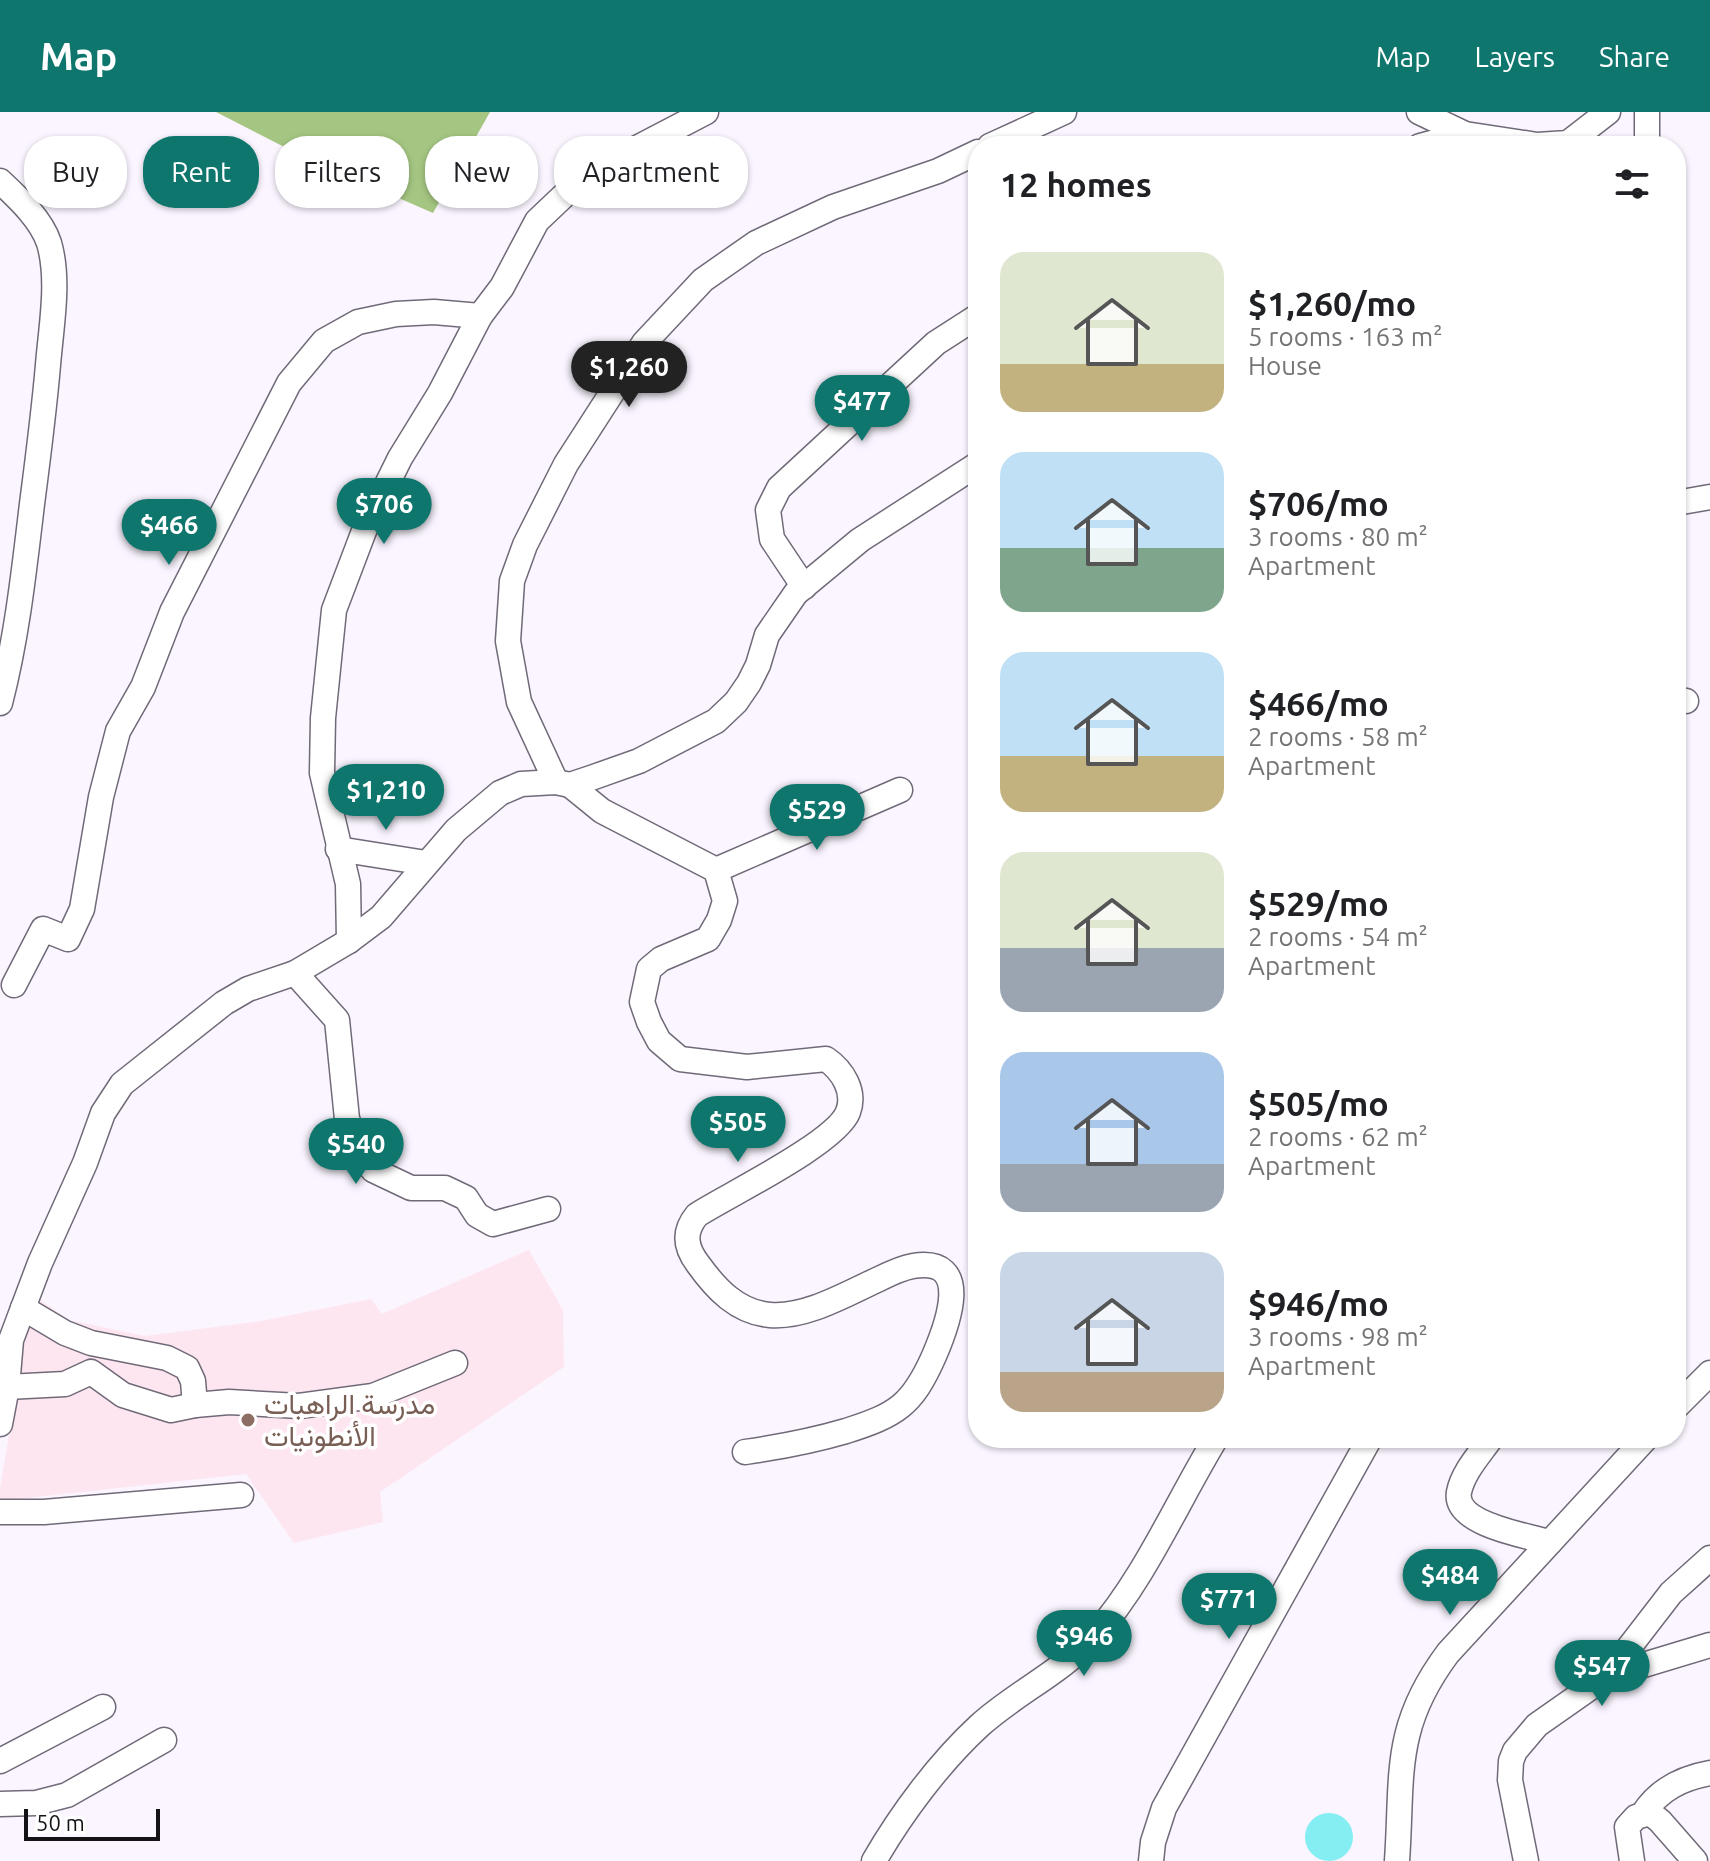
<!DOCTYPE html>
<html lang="en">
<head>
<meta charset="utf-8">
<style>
	:root { --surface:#fff; --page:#f6f6f6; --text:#202124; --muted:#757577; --accent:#0f766e }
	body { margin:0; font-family:Ubuntu,Vazirmatn,sans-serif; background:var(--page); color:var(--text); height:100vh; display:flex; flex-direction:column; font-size:30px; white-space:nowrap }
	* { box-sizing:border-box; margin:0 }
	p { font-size:26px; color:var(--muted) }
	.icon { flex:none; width:44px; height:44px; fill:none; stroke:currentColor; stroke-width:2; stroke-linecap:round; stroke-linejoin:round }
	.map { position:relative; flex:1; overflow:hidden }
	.details { position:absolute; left:968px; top:24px; width:718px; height:1312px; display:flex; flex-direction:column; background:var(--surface); border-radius:32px; box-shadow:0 2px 6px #0004 }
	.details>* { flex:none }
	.banner { position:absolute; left:24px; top:24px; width:760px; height:72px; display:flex; gap:16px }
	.scale { position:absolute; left:24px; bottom:20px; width:136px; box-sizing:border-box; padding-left:8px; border:4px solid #141217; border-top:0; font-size:22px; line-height:28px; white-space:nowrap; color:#141217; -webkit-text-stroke:6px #fff; paint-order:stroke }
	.price { position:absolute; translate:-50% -68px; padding:0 18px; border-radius:28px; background:var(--accent); color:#fff; font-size:26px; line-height:52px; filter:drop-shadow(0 2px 4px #0008) }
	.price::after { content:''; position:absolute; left:50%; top:48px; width:24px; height:18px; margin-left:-12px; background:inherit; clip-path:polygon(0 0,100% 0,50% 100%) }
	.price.on { background:#222; color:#fff }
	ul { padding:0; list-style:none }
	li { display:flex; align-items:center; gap:24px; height:200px; padding:0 32px }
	li span { display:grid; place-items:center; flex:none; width:224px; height:160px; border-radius:24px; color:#555 }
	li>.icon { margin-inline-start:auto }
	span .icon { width:96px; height:96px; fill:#fffc; stroke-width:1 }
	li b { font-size:34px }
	h2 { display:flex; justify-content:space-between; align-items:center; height:96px; padding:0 32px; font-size:34px }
	.chip { padding:0 28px; border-radius:32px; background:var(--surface); box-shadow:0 2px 6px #0004; font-size:28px; line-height:72px }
	.chip.on { background:var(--accent); color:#fff }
	header { display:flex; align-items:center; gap:48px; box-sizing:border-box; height:112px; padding:0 40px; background:var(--accent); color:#fff }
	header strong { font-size:38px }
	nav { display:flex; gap:44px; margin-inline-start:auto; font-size:28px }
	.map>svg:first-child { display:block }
	.education { fill:#fee6f1 }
	.forest { fill:#a5c682 }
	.water { fill:#85eef3 }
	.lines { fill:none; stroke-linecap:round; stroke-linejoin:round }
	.minor-casing { stroke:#706a78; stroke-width:27 }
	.minor { stroke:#fff; stroke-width:24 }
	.education-dot { fill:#8d6e63; stroke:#fff; stroke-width:3 }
	.labels { text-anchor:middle; stroke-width:7; stroke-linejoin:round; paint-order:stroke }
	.education-label { font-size:28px; fill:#785e54; stroke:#fff; text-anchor:start }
</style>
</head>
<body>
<header>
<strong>Map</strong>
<nav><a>Map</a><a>Layers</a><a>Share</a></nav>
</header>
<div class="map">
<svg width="1710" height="1749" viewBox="0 0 1710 1749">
	<rect width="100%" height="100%" fill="#faf5ff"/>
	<polygon class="education" points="529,1138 563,1198 564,1255 380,1380 383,1410 294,1431 246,1362 0,1389 0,1376 28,1211 37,1186 69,1208 145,1224 261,1209 371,1187 382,1202"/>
	<polygon class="forest" points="216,0 490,0 433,101 298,42"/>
	<circle class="water" cx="1329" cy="1725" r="24"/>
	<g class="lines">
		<g class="minor-casing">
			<g id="minor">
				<polyline points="1419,0 1465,22 1537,33 1568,31 1608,0"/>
				<polyline points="990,34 1064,0"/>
				<polyline points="1420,34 1465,22"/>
				<polyline points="1647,34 1647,0"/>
				<path d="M0,69C18,86 41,107 49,131C60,168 51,215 48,253C44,299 38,346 32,392C24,459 17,525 0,591"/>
				<polyline points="1676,391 1710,385"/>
				<polyline points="804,475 772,427 768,398 779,376 936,231 978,204"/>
				<polyline points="1676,587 1686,589"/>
				<polyline points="556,670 519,590 508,529 512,469 525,433 566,352 644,231 703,168 756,131 833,95 938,59 978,40"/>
				<path d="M570,673L602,699L716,758L725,789L719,808L708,827L661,847L649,857L642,890L649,910L659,929L680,947L747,955L826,947C842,958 856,979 848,1000C836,1031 728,1083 697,1103C683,1120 685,1135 698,1152C716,1177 737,1200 770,1203C806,1206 846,1182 879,1167C889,1162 901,1156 913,1154C974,1144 947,1214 934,1244C912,1294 896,1303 846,1319C812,1329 780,1335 745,1340"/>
				<polyline points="338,737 426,751"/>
				<polyline points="716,758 900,678"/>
				<polyline points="349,829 348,772 322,661 323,606 334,498 364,419 400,346 440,281 480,204 502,175 537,109 576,72 614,48 706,0"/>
				<polyline points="295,861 337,908 347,1007 358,1035 373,1058 411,1076 445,1076 466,1086 477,1103 493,1112 548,1097"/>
				<polyline points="14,873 43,817 68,827 82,797 101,685 118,619 143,575 172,500 289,271 324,229 358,210 396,202 434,200 480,204"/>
				<polyline points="23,1196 65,1221 91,1231 167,1246 187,1256 193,1269 195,1293"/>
				<polyline points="7,1275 65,1272 91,1260 123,1283 171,1298 195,1293 229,1290 299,1294 373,1284 455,1251"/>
				<polyline points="1676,1295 1710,1261"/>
				<polyline points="0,1312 7,1275 11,1228 40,1151 85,1051 103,1001 122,972 224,891 248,877 295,861 349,829 381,805 456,718 500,681 521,672 556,670 570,673 591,666 639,649 716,609 736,590 749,571 758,553 767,523 796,481 860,428 978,352"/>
				<path d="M1491,1326C1480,1342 1463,1360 1459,1380C1453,1412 1527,1424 1550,1430"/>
				<polyline points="0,1400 44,1400 241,1383"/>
				<polyline points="1607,1564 1710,1533"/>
				<polyline points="0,1649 103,1595"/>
				<polyline points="0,1692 36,1691 67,1683 164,1628"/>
				<path d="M1643,1702C1659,1677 1682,1666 1710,1661"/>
				<path d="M874,1749C901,1702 939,1651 979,1614C1015,1581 1061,1561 1094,1524C1144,1468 1177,1390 1216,1326"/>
				<polyline points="1151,1749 1153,1730 1164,1696 1370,1326"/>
				<path d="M1397,1749C1403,1663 1392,1616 1448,1541L1646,1326"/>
				<polyline points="1526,1749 1510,1668 1511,1649 1515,1639 1537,1613 1607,1564 1671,1481 1710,1446"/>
				<polyline points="1632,1749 1627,1715 1636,1705 1650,1701 1660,1709 1695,1749"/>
			</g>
		</g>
		<use href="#minor" class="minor"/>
	</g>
	<circle class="education-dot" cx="248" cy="1308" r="8"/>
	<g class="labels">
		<g class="education-label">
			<text x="264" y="1302">مدرسة الراهبات<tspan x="264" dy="32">الأنطونيات</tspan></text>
		</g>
	</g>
</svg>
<div class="scale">50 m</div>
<b class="price on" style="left:629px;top:297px">$1,260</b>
<b class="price" style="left:862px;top:331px">$477</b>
<b class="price" style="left:384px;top:434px">$706</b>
<b class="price" style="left:169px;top:455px">$466</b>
<b class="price" style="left:386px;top:720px">$1,210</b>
<b class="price" style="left:817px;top:740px">$529</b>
<b class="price" style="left:738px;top:1052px">$505</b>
<b class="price" style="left:356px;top:1074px">$540</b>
<b class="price" style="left:1450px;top:1505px">$484</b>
<b class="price" style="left:1229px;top:1529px">$771</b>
<b class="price" style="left:1084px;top:1566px">$946</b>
<b class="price" style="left:1602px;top:1596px">$547</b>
<div class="banner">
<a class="chip">Buy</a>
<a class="chip on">Rent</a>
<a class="chip">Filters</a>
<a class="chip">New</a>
<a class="chip">Apartment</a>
</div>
<section class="details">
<h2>12 homes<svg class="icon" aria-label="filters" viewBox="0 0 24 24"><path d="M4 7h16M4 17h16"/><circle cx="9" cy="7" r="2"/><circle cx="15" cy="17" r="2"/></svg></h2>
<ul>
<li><span style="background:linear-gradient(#dfe7d0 70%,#c2b280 0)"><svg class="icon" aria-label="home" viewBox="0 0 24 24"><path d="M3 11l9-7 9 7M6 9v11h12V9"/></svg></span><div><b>$1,260/mo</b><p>5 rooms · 163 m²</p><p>House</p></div></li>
<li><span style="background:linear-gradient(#bfe0f5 60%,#7fa58c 0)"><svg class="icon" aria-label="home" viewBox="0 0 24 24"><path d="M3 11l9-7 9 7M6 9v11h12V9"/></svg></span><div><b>$706/mo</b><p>3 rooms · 80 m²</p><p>Apartment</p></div></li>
<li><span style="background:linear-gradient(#bfe0f5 65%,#c2b280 0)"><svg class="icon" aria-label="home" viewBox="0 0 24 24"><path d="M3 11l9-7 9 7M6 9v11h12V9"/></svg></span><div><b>$466/mo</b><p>2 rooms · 58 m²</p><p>Apartment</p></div></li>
<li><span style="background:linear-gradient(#dfe7d0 60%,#9aa5b1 0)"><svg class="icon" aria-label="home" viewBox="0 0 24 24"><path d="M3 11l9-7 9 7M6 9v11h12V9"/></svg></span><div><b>$529/mo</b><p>2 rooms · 54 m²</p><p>Apartment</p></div></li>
<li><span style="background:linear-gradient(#a9c7e8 70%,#9aa5b1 0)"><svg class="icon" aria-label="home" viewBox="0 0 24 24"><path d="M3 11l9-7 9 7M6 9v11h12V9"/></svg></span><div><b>$505/mo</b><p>2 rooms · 62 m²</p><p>Apartment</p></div></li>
<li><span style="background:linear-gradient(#c9d6e8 75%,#b9a48a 0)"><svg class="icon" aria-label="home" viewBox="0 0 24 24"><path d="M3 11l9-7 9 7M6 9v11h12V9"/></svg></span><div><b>$946/mo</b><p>3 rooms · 98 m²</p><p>Apartment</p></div></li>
</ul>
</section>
</div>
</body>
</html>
